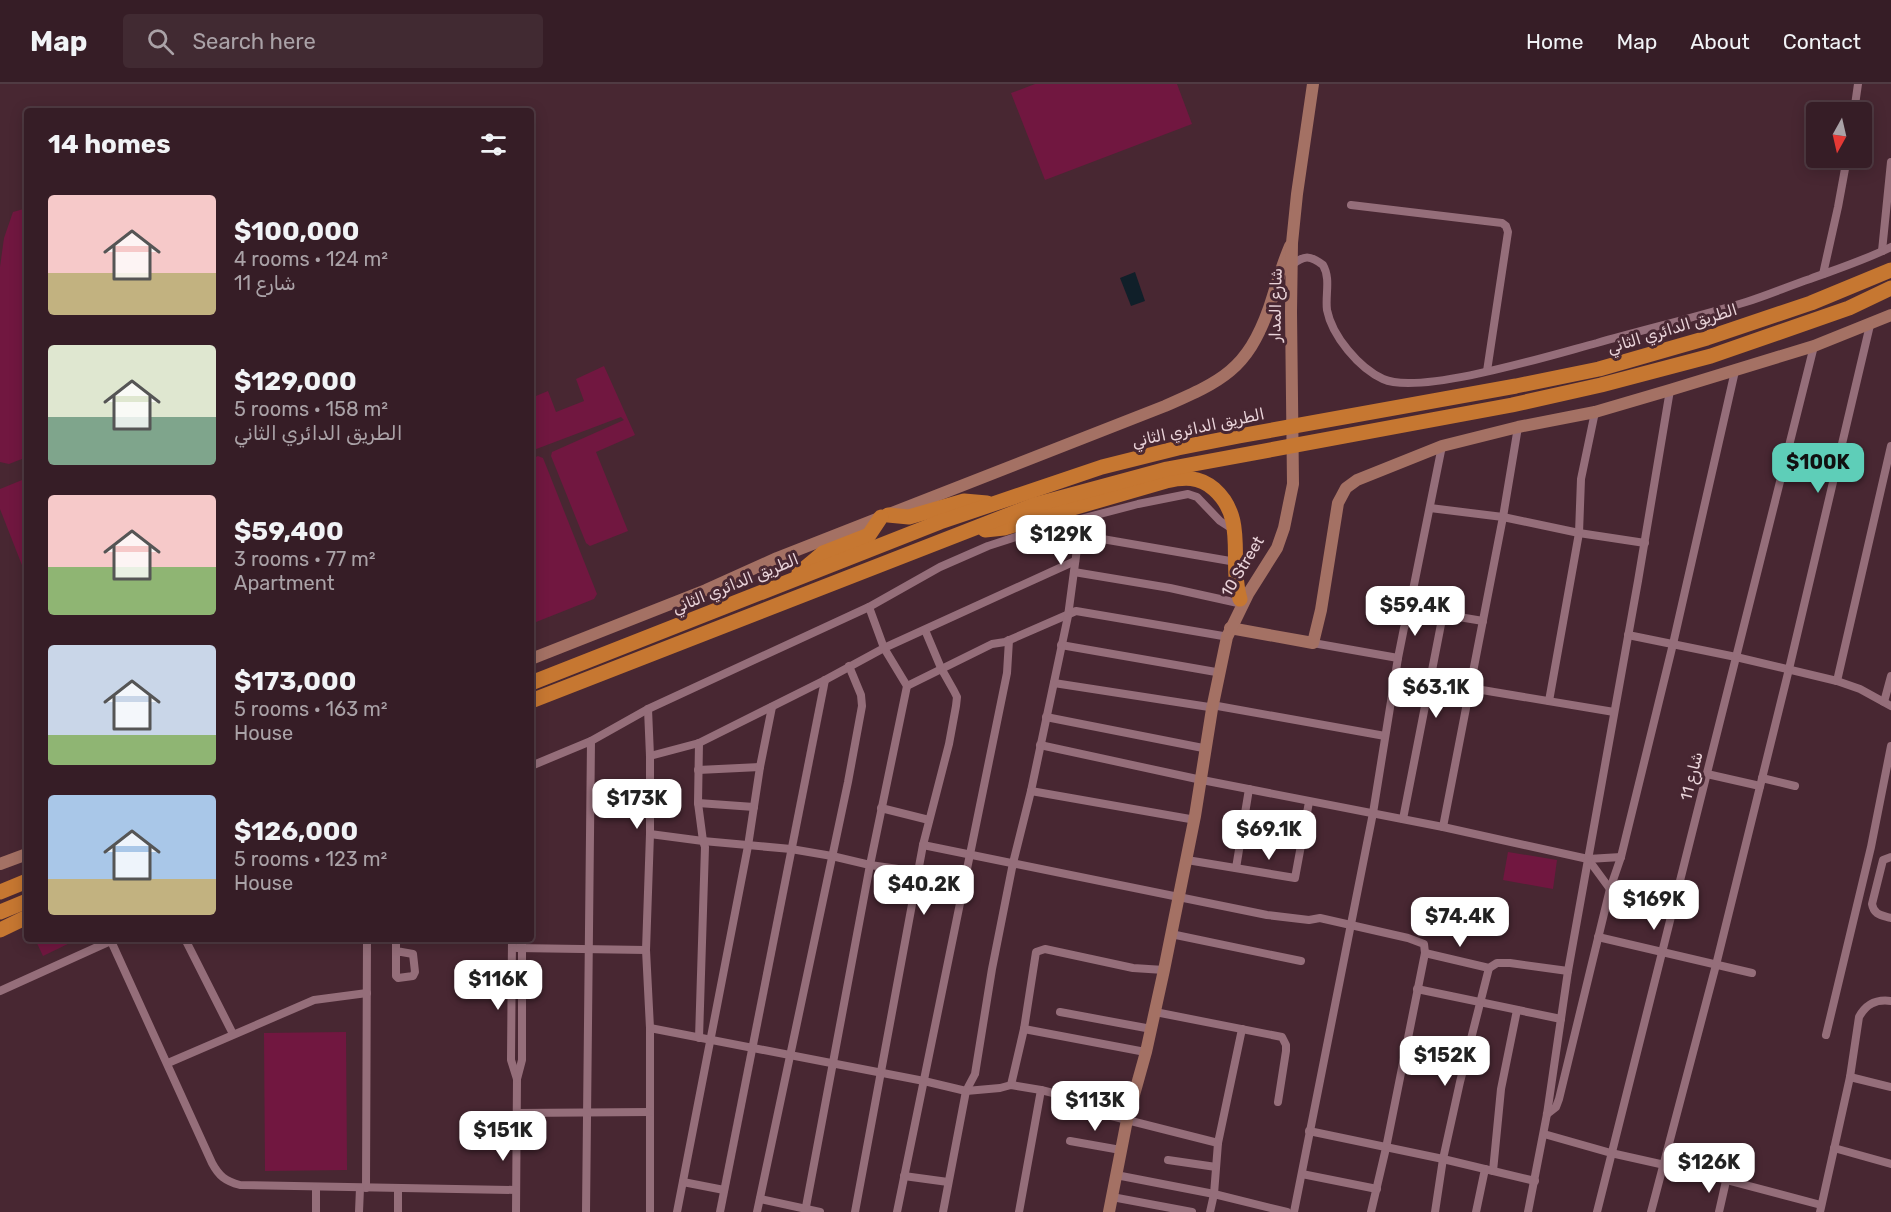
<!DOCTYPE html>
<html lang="en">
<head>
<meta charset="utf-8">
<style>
	:root { --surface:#361d26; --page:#412a32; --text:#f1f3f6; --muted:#aaa2a7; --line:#503b43; --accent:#5eceb8 }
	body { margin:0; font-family:Rubik,Cairo,sans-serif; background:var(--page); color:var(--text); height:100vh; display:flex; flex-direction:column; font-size:22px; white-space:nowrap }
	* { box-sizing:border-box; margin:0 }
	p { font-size:20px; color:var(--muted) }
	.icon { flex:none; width:33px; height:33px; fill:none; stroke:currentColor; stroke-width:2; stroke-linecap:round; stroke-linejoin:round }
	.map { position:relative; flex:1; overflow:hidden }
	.panel { position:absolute; left:24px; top:24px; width:510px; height:834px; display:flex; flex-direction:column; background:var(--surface); border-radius:6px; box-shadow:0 3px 15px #0003,0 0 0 2px var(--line) }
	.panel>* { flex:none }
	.needle { width:39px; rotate:188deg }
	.controls { position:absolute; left:1806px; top:18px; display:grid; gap:12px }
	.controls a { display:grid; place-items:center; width:66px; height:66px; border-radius:6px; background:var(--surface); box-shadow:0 3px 15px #0003,0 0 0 2px var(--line); font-size:30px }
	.price { position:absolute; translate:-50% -51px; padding:0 14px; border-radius:12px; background:#fff; color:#222; font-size:20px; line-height:39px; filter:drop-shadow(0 2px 3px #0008) }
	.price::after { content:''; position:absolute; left:50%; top:36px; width:18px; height:14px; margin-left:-9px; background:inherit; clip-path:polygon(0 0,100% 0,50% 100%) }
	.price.selected { background:var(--accent); color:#111 }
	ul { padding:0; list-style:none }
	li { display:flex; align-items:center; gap:18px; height:150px; padding:0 24px }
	li span { display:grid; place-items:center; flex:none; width:168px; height:120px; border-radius:6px; color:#555 }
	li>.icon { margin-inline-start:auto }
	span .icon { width:72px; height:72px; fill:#fffc; stroke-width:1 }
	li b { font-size:26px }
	h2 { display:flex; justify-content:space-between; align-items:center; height:72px; padding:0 24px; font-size:26px }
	header { display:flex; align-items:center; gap:36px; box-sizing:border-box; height:84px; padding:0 30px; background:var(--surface); border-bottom:2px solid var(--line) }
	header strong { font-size:28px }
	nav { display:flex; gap:33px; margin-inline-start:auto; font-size:21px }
	.search { width:420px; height:54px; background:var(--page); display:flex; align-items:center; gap:15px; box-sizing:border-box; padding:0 21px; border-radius:6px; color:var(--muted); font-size:22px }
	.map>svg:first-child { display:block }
	.green { fill:#711740 }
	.water { fill:#101f29 }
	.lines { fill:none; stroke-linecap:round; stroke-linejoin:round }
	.street { stroke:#956e7a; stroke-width:8 }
	.secondary { stroke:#a47164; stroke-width:12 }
	.highway { stroke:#c67731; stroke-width:15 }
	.labels { text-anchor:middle; stroke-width:6; stroke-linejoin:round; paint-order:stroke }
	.street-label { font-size:16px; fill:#ead4da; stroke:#482732 }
</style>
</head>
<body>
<header>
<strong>Map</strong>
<div class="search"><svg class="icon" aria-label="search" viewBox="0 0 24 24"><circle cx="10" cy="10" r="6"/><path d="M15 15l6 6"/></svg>Search here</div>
<nav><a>Home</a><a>Map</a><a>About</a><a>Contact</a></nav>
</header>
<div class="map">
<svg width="1891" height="1128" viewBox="0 0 1891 1128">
	<rect width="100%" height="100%" fill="#482732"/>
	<g class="green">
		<polygon points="1035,0 1177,0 1192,40 1045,96 1011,9"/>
		<polygon points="27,124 27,373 9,380 0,378 0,183 4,154 13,128"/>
		<polygon points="604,282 635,351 596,368 628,447 590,462 586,459 551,372 552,368 624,336 621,333 531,367 531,314 548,307 556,328 584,317 576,295"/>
		<polygon points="538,372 543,374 597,510 594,515 531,540 531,375"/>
		<polygon points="27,394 27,494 0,425 0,405"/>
		<polygon points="1508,768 1557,776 1553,805 1503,796"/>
		<polygon points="35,855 78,855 43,872"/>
		<polygon points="346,948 347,1086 265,1087 264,949"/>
	</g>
	<polygon class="water" points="1135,188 1145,217 1131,222 1120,194"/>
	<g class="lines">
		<g class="street">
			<polyline points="1854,28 1858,0"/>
			<polyline points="1351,121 1502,139 1506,142 1508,148 1487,287"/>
			<polyline points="1882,167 1891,78"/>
			<path d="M1292,181C1304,171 1310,171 1323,181C1331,195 1325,211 1327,226C1332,252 1359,284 1383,295C1420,312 1555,270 1597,259C1646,245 1697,233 1746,218C1768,211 1789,202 1810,195C1837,185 1865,176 1891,163"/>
			<polyline points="1823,190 1838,123 1847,74"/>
			<polyline points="1430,424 1503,433 1579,449 1645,459"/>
			<polyline points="1079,451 1236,478"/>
			<polyline points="1074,488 1170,504 1238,519"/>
			<polyline points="1411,525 1483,537"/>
			<polyline points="1628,551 1736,573 1837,597 1860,605 1891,622"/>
			<polyline points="1313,559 1398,574"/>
			<polyline points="1061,561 1216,588"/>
			<polyline points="1837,597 1891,362"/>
			<polyline points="1054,599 1209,623"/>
			<polyline points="907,602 992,560 1005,558 1076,527 1223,552"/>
			<polyline points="1470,604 1614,628"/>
			<polyline points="1549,617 1579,449 1581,395 1595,328"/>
			<polyline points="1884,618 1891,592"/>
			<polyline points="1212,621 1385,652"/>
			<polyline points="648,625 650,672 650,750 646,866 650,944 650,1128"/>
			<polyline points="1046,633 1203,664"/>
			<polyline points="591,657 648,625 869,523 940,483 988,462 1031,448 1138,420 1188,410 1197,413 1220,437 1234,446"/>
			<polyline points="1040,661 1197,695 1443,743 1588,775 1621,773"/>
			<polyline points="650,672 699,659 825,596 884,564 1075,477"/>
			<polyline points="531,682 591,657 586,1128"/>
			<polyline points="698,686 760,683"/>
			<polyline points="1707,690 1760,702"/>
			<polyline points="1762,694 1795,702"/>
			<polyline points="1031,707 1190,735"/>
			<polyline points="698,719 754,723"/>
			<polyline points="881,724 929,736"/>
			<polyline points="1403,735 1443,530"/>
			<polyline points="1443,743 1503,433 1518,343"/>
			<polyline points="650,750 703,757 791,765 832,772 870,781 919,788"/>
			<polyline points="923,761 1267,831 1309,836 1320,834 1408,854 1424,860 1425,869 1386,1064 1371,1128"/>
			<path d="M1891,773L1883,776L1872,820C1874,831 1881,831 1891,834"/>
			<polyline points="1588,775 1610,805"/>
			<polyline points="1187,776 1295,794 1309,718"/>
			<polyline points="1236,784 1249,705"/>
			<polyline points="1171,850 1301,877"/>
			<polyline points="1598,853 1752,889"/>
			<polyline points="185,855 233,950"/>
			<polyline points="396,855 396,892 398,894 413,892 415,888 413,870 396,867"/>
			<polyline points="512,855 511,976 517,995 516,1128"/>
			<path d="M111,857L212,1079C219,1092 225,1097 240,1101L516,1106"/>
			<polyline points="517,864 646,866"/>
			<polyline points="1425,869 1489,884 1497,879 1510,879 1568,887"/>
			<polyline points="1417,905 1561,935"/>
			<polyline points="0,907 115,855"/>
			<polyline points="1060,928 1146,944"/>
			<polyline points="1155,928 1282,953 1286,961 1286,967 1278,1018"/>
			<polyline points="650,944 924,997 966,1007 1000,1004 1011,1001 1041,1006 1061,1011 1080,1024 1122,1035"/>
			<polyline points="1024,945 1140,967"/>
			<polyline points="1826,951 1871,763 1891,662"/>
			<polyline points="699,954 705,763 703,757 698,719 699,659"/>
			<polyline points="168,979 314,916 367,909"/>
			<polyline points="1850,993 1891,1003"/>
			<polyline points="517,995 522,976 522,855"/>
			<polyline points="1011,1001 1024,945 1036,868 1045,865 1133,884 1164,886"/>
			<polyline points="517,1029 650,1028"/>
			<polyline points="1547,1030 1556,1023 1559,1015 1610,805 1621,773 1673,560 1735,287"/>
			<polyline points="1127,1036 1218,1059"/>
			<polyline points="1309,1047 1443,1075 1535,1097"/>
			<polyline points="1544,1050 1611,1069 1696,1088 1821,1121"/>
			<polyline points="1070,1057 1115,1065"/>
			<polyline points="1834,1064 1891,1080"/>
			<polyline points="1168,1076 1216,1083"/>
			<polyline points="1493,1087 1501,1005 1517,926"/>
			<polyline points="1302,1090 1377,1105"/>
			<polyline points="1116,1091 1214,1110 1287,1128"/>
			<polyline points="904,1092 948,1098"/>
			<polyline points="683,1098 724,1106"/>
			<polyline points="366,1104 367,855"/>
			<polyline points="398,1104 398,1128"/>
			<polyline points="1112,1113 1192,1128"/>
			<polyline points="760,1115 820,1128"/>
			<polyline points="316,1128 316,1103"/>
			<polyline points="359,1128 360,1104"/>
			<polyline points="677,1128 748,762 760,683 772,623"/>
			<polyline points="720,1128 825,596"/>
			<polyline points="757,1128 848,698 862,622 861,611 849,582"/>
			<polyline points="805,1128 870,781 907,602 884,564 869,523"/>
			<polyline points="855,1128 923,761 949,660 956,622 957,613 954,607 941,584 925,546"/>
			<polyline points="897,1128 1007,589 1009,556"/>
			<polyline points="943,1128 966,1007 975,990 992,885 1013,779 1031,707 1068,532 1081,435"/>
			<polyline points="1019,1128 1041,1006"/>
			<polyline points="1210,1128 1214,1110 1218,1059 1242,945"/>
			<polyline points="1294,1128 1373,729 1398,574 1404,544 1411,525 1413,506 1442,362"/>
			<polyline points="1435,1128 1443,1075 1460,998 1489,884"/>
			<polyline points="1476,1128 1485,1085"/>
			<polyline points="1528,1128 1547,1030 1568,887 1638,497 1670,306"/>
			<polyline points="1597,1128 1814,262"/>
			<polyline points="1651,1128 1716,881 1789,585 1870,241"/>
			<polyline points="1719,1128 1726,1097"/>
			<path d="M1820,1128L1850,993L1859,933C1866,920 1876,915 1891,917"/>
		</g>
		<g class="secondary">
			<polyline points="1230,544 1313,559 1321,526 1338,419 1346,404 1357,396 1442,362 1518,343 1595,328 1670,306 1814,262 1891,231"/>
			<path d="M531,575L706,506L777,474L1165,322C1222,297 1247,286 1269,224C1276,203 1281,183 1290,162"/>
			<polyline points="0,780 27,770"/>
			<polyline points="1109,1128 1127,1036 1146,968 1164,886 1195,732 1212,625 1227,553 1248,510 1277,464 1284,444 1293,400 1291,228 1292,159 1297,110 1313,0"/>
		</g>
		<g class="highway">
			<polyline points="888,431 909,433 964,417 987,419"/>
			<path d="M985,446L1004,444L1166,397C1184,393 1199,392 1214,405C1248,435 1228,477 1240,515"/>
			<polyline points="799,489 823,469 869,451 881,433"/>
			<polyline points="531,599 940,438 1102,383 1178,364 1239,352 1516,302 1599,285 1707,254 1811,219 1891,186"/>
			<polyline points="531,617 1034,421 1167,385 1512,321 1601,301 1711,272 1849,224 1891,204"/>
			<polyline points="0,808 27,797"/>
			<polyline points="0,828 27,817"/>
			<polyline points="0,846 27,833"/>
		</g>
	</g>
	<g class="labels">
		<g class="street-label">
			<text transform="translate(1275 221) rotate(-89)" y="6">شارع المدار</text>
			<text transform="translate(1672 244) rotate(-17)" y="6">الطريق الدائري الثاني</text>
			<text transform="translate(1198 343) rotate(-12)" y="6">الطريق الدائري الثاني</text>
			<text transform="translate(1242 482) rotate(-59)" y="6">10 Street</text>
			<text transform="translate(735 499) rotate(-22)" y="6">الطريق الدائري الثاني</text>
			<text transform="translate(1691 692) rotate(-76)" y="6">شارع 11</text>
		</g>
	</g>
</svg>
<div class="controls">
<a><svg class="needle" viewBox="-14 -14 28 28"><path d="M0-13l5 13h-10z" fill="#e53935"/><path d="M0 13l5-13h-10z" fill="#aaa2a7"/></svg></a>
</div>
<b class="price selected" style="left:1818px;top:410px">$100K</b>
<b class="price" style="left:1061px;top:482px">$129K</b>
<b class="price" style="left:1415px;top:553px">$59.4K</b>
<b class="price" style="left:1436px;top:635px">$63.1K</b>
<b class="price" style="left:637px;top:746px">$173K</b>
<b class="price" style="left:1269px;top:777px">$69.1K</b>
<b class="price" style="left:924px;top:832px">$40.2K</b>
<b class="price" style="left:1654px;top:847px">$169K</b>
<b class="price" style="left:1460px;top:864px">$74.4K</b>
<b class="price" style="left:498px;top:927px">$116K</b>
<b class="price" style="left:1445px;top:1003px">$152K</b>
<b class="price" style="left:1095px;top:1048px">$113K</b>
<b class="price" style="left:503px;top:1078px">$151K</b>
<b class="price" style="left:1709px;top:1110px">$126K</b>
<section class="panel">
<h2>14 homes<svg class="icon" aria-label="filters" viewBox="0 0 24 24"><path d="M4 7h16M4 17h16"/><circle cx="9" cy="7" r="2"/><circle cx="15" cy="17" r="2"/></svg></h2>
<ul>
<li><span style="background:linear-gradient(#f6c9c9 65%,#c2b280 0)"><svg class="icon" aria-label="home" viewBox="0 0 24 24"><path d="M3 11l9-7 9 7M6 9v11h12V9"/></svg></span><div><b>$100,000</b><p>4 rooms · 124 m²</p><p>شارع 11</p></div></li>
<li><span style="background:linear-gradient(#dfe7d0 60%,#7fa58c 0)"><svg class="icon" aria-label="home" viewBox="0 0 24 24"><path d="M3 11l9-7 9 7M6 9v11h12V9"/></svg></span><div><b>$129,000</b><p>5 rooms · 158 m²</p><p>الطريق الدائري الثاني</p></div></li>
<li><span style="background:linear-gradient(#f6c9c9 60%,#8fb573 0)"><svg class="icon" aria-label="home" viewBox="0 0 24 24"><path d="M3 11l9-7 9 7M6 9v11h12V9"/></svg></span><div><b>$59,400</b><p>3 rooms · 77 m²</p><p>Apartment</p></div></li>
<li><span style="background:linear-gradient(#c9d6e8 75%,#8fb573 0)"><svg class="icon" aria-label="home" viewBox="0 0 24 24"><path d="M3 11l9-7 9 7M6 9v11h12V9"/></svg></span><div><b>$173,000</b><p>5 rooms · 163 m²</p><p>House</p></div></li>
<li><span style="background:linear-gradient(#a9c7e8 70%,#c2b280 0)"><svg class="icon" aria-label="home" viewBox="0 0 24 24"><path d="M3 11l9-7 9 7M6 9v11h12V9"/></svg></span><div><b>$126,000</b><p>5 rooms · 123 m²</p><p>House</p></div></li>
</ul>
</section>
</div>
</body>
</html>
